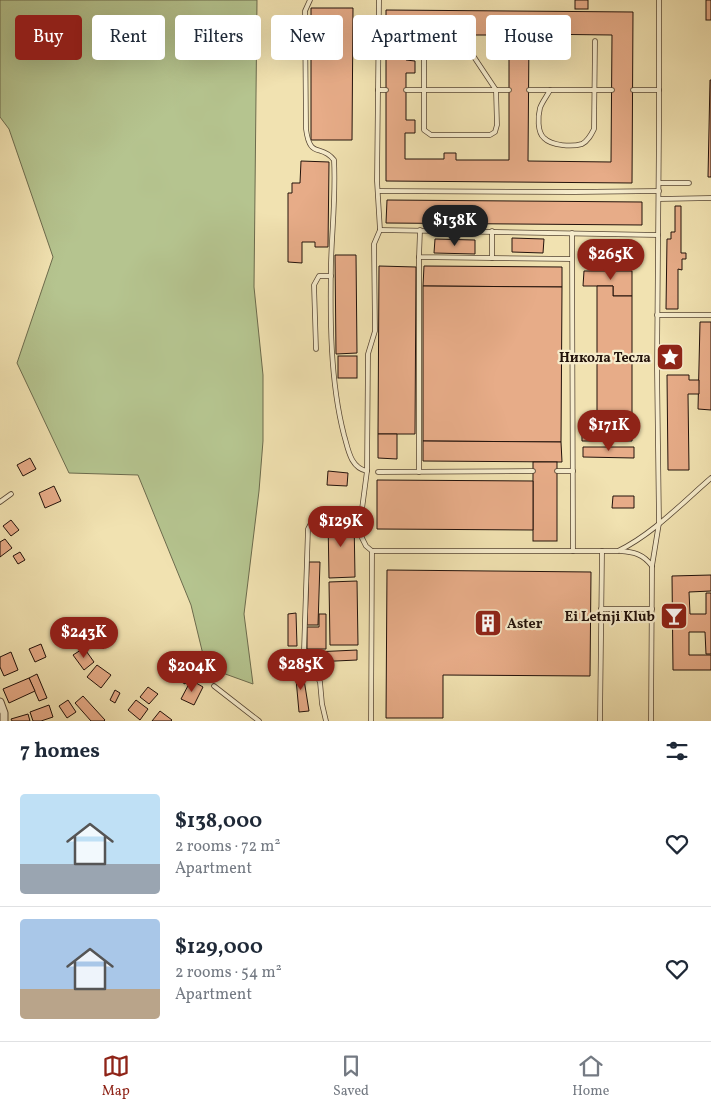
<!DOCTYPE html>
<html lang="en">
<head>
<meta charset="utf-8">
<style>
	:root { --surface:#fff; --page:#f6f6f7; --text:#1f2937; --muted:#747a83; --line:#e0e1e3; --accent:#8f2418 }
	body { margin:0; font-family:Vollkorn,serif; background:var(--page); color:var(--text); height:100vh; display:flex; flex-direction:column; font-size:19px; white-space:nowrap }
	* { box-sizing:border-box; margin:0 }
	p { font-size:16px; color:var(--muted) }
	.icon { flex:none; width:28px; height:28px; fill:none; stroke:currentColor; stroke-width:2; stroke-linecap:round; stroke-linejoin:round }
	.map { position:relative; height:721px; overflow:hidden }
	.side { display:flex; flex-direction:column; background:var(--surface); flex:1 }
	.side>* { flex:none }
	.top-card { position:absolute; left:15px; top:15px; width:681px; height:45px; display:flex; gap:10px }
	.price { position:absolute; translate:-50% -42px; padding:0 11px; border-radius:18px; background:var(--accent); color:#fff; font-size:16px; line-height:32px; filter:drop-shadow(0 1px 2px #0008) }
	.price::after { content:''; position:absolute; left:50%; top:30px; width:15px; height:11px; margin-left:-8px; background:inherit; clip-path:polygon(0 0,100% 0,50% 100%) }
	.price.active { background:#222; color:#fff }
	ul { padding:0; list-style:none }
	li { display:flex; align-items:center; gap:15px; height:125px; padding:0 20px }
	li+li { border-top:1px solid var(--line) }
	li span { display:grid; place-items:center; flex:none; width:140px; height:100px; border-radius:5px; color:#555 }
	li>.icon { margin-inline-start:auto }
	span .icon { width:60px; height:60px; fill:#fffc; stroke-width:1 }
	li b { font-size:21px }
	h2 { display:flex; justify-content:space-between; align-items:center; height:60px; padding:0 20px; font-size:21px }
	.chip { padding:0 18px; border-radius:5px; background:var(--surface); box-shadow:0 5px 20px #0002; font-size:18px; line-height:45px }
	.chip.active { background:var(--accent); color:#fff }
	.menu { display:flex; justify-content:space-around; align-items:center; height:70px; border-top:1px solid var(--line); background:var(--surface); font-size:14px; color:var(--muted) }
	.menu a { display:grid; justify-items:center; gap:2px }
	.menu .active { color:var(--accent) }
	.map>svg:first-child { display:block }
	.green { fill:#b5c48f; stroke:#6c6b4d }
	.building { fill:#e7ac88; stroke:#22120b; fill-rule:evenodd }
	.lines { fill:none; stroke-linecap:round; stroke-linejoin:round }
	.service-casing { stroke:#564634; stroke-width:5.5 }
	.minor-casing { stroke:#564634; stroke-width:9 }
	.service { stroke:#f6eccc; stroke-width:4 }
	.minor { stroke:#f6eccc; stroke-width:7 }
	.labels { text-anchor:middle; stroke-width:4.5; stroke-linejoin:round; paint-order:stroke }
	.poi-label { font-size:14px; font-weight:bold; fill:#22120b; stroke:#f6eccc; text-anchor:end }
</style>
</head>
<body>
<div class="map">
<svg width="711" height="721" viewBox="0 0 711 721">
	<rect width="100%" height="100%" fill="#f1e2b1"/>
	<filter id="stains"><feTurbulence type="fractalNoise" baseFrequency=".004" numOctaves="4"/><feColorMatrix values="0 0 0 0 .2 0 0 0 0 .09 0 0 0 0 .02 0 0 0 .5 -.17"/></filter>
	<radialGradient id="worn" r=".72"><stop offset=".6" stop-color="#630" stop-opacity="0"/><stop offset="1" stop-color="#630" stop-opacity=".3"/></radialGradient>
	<polygon class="green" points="0,0 257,0 254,287 263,375 263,441 259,491 244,614 253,684 206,667 191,605 138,475 69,473 17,363 53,257 9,129 0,117"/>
	<g class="building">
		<rect x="575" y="0" width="13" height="9"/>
		<rect x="706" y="0" width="5" height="20"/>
		<polygon points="311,8 353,8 352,140 311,140"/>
		<path d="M386,10L633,12L632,183L386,181ZM529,34L612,35L611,162L528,161ZM406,35H509V160H456V153H444V159H405V133H415V120H406V73H415V61L406,60Z"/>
		<polygon points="710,80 711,80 711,177 708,177"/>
		<polygon points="301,161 329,162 328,247 315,247 315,242 302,242 302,263 288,262 288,193 292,193 292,183 300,183"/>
		<polygon points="387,200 642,202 642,225 386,223"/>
		<polygon points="675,206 681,206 681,253 686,253 686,259 682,259 682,270 678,269 678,309 666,309 667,239 671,239 671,232 675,232"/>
		<polygon points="512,238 544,239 543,253 512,252"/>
		<polygon points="435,239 475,240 475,254 434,253"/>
		<polygon points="335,255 356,255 357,353 336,354"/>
		<polygon points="379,266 416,267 415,434 378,434"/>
		<polygon points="424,266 562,267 562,287 423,286"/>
		<polygon points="584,271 632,271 632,296 613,296 613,286 583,286"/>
		<polygon points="423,286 562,287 561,442 423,441"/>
		<polygon points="597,286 613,286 613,296 632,296 632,417 613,417 613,426 597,426"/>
		<polygon points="700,322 711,322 711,410 698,409"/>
		<rect x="338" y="356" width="19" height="22"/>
		<polygon points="667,375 689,375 689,380 699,380 699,394 688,394 689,470 668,470"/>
		<polygon points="613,417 632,417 632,441 582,441 582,426 613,426"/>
		<polygon points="378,434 397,434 397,459 378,458"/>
		<polygon points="423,441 561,442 562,462 423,461"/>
		<polygon points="583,447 634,447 634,458 583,457"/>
		<polygon points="30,458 36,469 23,476 17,465"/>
		<rect x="533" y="462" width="24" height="79"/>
		<polygon points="328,471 348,473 347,486 327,485"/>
		<polygon points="377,480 533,481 533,530 377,529"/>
		<polygon points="54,486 61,501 45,508 39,493"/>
		<polygon points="613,496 634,496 634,508 612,508"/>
		<polygon points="328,518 354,518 355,577 329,578"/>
		<polygon points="11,520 19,530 11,536 3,526"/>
		<polygon points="5,539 12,548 0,557 0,542"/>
		<polygon points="20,552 25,560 18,564 13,556"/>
		<polygon points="309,562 320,562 318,625 307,625"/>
		<polygon points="387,570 591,572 590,676 443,675 443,718 386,718"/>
		<polygon points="711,575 711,591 689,592 690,614 706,614 706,593 711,593 711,654 706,654 705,632 689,632 689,655 711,655 711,670 673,670 672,576"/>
		<polygon points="357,581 358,645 330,645 329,582"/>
		<polygon points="296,613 297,646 288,646 288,614"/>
		<polygon points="319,614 326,614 326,649 307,649 307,627 319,627"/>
		<polygon points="82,620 86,628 80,632 75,624"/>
		<polygon points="96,633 107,644 103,649 92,638"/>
		<polygon points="41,644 46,657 35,662 29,649"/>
		<polygon points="84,648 94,662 84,670 73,655"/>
		<polygon points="357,650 357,660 314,662 314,652"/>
		<polygon points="11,652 18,670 4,676 0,667 0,657"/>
		<polygon points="180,662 193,671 185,684 171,676"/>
		<polygon points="97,665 111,675 101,688 87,677"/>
		<polygon points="302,667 309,711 299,712 295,668"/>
		<polygon points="37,674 47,698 39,701 29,678"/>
		<polygon points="29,678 35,691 9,703 3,689"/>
		<polygon points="191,680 203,687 194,705 181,699"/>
		<polygon points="148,687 158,694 149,704 140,697"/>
		<polygon points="115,690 120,693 115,703 110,700"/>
		<polygon points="83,696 105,720 104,721 91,721 75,703"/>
		<polygon points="68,700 76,712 67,718 59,706"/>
		<polygon points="136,700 148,709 140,720 128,710"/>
		<polygon points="49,705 53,717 41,721 33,721 30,712"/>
		<polygon points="160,711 172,720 171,721 152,721"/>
		<polygon points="28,714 30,721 12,721 11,719"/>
	</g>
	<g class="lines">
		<g class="service-casing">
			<g id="service">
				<path d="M310,0L305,11L306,129C310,160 321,143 334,160C336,194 332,229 331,263C330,318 330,381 344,435C348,448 350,468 367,471"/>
				<path d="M379,0L377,181L380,230L374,244L375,331L368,354L367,471L362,509L361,528L362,538L366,546L372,551H618C653,534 682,503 711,478"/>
				<polygon points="437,49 470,51 496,90 497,125 495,132 490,135 431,135 424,130 424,58 429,51"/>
				<polyline points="378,90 386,90"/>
				<polyline points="406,90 509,90"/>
				<polyline points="529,90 612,90"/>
				<path d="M550,90C547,96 542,102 540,108C538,116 537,132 544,138C552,146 572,147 582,144C588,141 591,135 594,129L595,41"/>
				<polyline points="633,90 659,90"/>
				<polyline points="659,183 689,183"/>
				<polyline points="378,191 574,192 659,191"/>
				<polyline points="659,199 711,198"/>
				<polyline points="380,230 658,235"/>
				<polyline points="420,230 419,257 571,259"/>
				<polyline points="572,233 573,551"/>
				<polyline points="492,258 492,231"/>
				<polyline points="657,315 711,315"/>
				<polyline points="316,349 314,285 319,276 331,276"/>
				<polyline points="557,471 573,471"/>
				<polyline points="378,472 533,471"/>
				<polyline points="419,472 419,257"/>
				<polyline points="0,502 11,494"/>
				<path d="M620,551C634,552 643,554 652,566"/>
				<polyline points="601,609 652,609"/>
				<polyline points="214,686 259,721"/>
				<path d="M326,721L322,704L320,682L304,650L308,529C316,509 343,512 362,509"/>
				<polyline points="371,721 372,551"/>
				<polyline points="600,721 602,551"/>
				<polyline points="651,721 652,566 659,523 657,368 659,125 659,0"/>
			</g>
		</g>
		<g class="minor-casing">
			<polyline id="minor" points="0,702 4,713 4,721"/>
		</g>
		<use href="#service" class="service"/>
		<use href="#minor" class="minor"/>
	</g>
	<defs>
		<g id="sight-square" transform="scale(1.4375)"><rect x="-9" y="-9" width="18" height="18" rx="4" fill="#8f2418" stroke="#f6eccc"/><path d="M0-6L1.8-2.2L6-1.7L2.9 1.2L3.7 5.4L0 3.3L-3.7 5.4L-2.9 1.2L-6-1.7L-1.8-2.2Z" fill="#fff"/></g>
		<g id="bar-square" transform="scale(1.4375)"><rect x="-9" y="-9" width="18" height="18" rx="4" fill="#8f2418" stroke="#f6eccc"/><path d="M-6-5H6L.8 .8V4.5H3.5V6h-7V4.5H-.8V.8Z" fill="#fff"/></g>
		<g id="building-square" transform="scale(1.4375)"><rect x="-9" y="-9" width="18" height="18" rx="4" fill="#8f2418" stroke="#f6eccc"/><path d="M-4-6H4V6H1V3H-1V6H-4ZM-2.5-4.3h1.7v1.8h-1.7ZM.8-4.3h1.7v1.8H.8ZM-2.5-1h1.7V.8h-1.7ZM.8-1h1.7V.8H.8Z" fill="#fff"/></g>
	</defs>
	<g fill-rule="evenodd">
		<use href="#sight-square" x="670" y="357"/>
		<use href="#bar-square" x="674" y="616"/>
		<use href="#building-square" x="488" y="623"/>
	</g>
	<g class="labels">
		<g class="poi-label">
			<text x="651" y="362">Никола Тесла</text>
			<text x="655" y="621">Ei Letnji Klub</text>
			<text x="507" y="628" text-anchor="start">Aster</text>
		</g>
	</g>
	<rect width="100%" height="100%" filter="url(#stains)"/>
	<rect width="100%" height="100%" fill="url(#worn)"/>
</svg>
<b class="price active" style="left:455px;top:247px">$138K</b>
<b class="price" style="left:611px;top:281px">$265K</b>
<b class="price" style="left:609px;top:452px">$171K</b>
<b class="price" style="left:341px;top:548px">$129K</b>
<b class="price" style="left:84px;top:659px">$243K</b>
<b class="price" style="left:301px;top:691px">$285K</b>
<b class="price" style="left:192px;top:693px">$204K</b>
<div class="top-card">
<a class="chip active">Buy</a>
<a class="chip">Rent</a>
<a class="chip">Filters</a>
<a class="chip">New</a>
<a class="chip">Apartment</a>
<a class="chip">House</a>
</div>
</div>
<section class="side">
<h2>7 homes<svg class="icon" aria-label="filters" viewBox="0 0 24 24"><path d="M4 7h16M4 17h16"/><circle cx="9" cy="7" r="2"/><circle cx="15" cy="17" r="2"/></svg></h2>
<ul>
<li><span style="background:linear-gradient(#bfe0f5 70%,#9aa5b1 0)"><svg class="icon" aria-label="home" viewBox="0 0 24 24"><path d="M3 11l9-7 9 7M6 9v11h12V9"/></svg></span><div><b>$138,000</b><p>2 rooms · 72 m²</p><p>Apartment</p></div><svg class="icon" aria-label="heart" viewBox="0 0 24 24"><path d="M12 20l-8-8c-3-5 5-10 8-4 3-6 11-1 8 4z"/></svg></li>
<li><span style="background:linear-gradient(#a9c7e8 70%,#b9a48a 0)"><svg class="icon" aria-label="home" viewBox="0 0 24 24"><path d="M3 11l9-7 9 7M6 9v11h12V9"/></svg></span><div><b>$129,000</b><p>2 rooms · 54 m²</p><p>Apartment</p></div><svg class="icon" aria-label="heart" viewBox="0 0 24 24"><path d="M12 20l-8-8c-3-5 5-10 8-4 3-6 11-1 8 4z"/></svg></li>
</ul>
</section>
<nav class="menu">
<a class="active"><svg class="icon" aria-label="map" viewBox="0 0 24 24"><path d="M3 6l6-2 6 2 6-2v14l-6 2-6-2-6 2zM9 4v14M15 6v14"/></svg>Map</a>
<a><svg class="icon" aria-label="saved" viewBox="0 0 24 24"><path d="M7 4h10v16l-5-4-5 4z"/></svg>Saved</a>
<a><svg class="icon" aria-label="home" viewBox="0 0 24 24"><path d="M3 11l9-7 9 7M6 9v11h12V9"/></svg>Home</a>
</nav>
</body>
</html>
